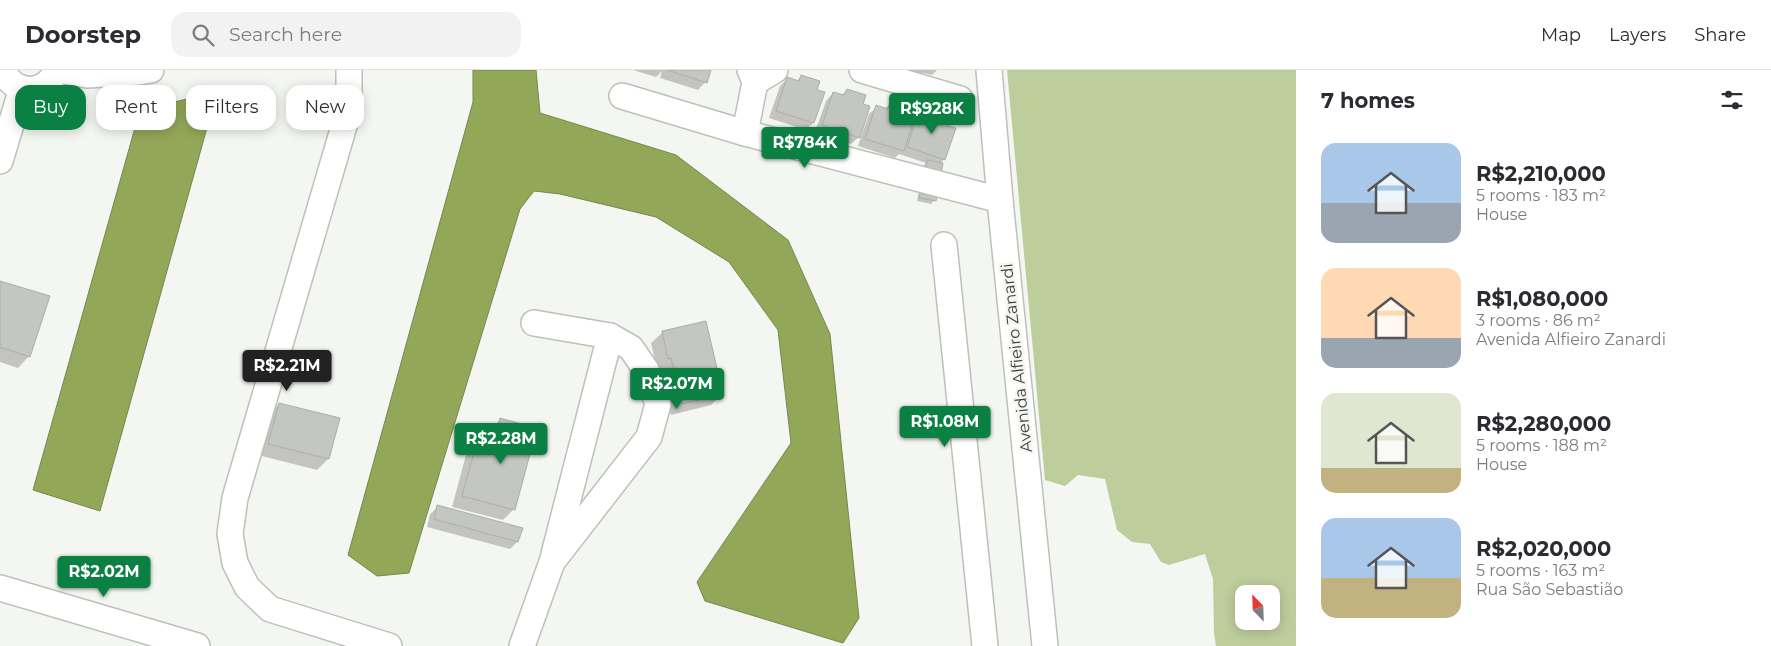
<!DOCTYPE html>
<html lang="en">
<head>
<meta charset="utf-8">
<style>
	:root { --surface:#fff; --page:#f2f2f3; --text:#2b2b33; --muted:#7c7c81; --line:#e1e1e2; --accent:#0b8043 }
	body { margin:0; font-family:Montserrat,sans-serif; background:var(--page); color:var(--text); height:100vh; display:flex; flex-direction:column; font-size:19px; white-space:nowrap }
	* { box-sizing:border-box; margin:0 }
	p { font-size:16px; color:var(--muted) }
	.icon { flex:none; width:28px; height:28px; fill:none; stroke:currentColor; stroke-width:2; stroke-linecap:round; stroke-linejoin:round }
	.map { position:relative; flex:1; overflow:hidden }
	.panel { display:flex; flex-direction:column; background:var(--surface); width:475px }
	.panel>* { flex:none }
	.hud { position:absolute; left:15px; top:15px; width:475px; height:45px; display:flex; gap:10px }
	.needle { width:32px; rotate:337deg }
	.fabs { position:absolute; left:1235px; top:515px; display:grid; gap:10px }
	.fabs a { display:grid; place-items:center; width:45px; height:45px; border-radius:10px; background:var(--surface); box-shadow:0 2px 12px #0003; font-size:25px }
	.price { position:absolute; translate:-50% -42px; padding:0 11px; border-radius:5px; background:var(--accent); color:#fff; font-size:16px; line-height:32px; filter:drop-shadow(0 1px 2px #0008) }
	.price::after { content:''; position:absolute; left:50%; top:30px; width:15px; height:11px; margin-left:-8px; background:inherit; clip-path:polygon(0 0,100% 0,50% 100%) }
	.price.active { background:#222; color:#fff }
	ul { padding:0; list-style:none }
	li { display:flex; align-items:center; gap:15px; height:125px; padding:0 25px }
	li span { display:grid; place-items:center; flex:none; width:140px; height:100px; border-radius:15px; color:#555 }
	li>.icon { margin-inline-start:auto }
	span .icon { width:60px; height:60px; fill:#fffc; stroke-width:1 }
	li b { font-size:21px }
	h2 { display:flex; justify-content:space-between; align-items:center; height:60px; padding:0 25px; font-size:21px }
	.tag { padding:0 18px; border-radius:15px; background:var(--surface); box-shadow:0 2px 12px #0003; font-size:18px; line-height:45px }
	.tag.active { background:var(--accent); color:#fff }
	header { display:flex; align-items:center; gap:30px; box-sizing:border-box; height:70px; padding:0 25px; background:var(--surface); border-bottom:1px solid var(--line) }
	header strong { font-size:24px }
	nav { display:flex; gap:28px; margin-inline-start:auto; font-size:18px }
	.search { width:350px; height:45px; background:var(--page); display:flex; align-items:center; gap:12px; box-sizing:border-box; padding:0 18px; border-radius:15px; color:var(--muted); font-size:19px }
	main { display:flex; flex:1; min-height:0 }
	.map>svg:first-child { display:block }
	.green { fill:#becd9c; fill-rule:evenodd }
	.water { fill:#92a758; stroke:#78874f }
	.shadow { fill:#0003 }
	.building { fill:#c4c6c1; stroke:#acaea9 }
	.lines { fill:none; stroke-linecap:round; stroke-linejoin:round }
	.minor-casing { stroke:#bec0bb; stroke-width:28 }
	.minor { stroke:#fff; stroke-width:25 }
	.labels { text-anchor:middle; stroke-width:5; stroke-linejoin:round; paint-order:stroke }
	.street-label { font-size:16px; fill:#3b3b39; stroke:#f4f6f1 }
</style>
</head>
<body>
<header>
<strong>Doorstep</strong>
<div class="search"><svg class="icon" aria-label="search" viewBox="0 0 24 24"><circle cx="10" cy="10" r="6"/><path d="M15 15l6 6"/></svg>Search here</div>
<nav><a>Map</a><a>Layers</a><a>Share</a></nav>
</header>
<main>
<div class="map">
<svg width="1296" height="576" viewBox="0 0 1296 576">
	<rect width="100%" height="100%" fill="#f4f6f1"/>
	<path class="green" d="M1007,0H1296V576H1216L1214,562L1213,509L1205,484L1169,495L1161,492L1150,474L1132,472L1117,460L1105,409L1078,405L1065,416L1045,410ZM1244,524H1271V551H1244Z"/>
	<g class="water">
		<polygon points="473,0 536,0 540,43 676,85 788,170 830,264 859,548 843,573 705,531 697,512 791,373 778,260 729,192 656,147 560,124 534,121 520,139 409,503 377,506 348,485 473,32"/>
		<polygon points="217,22 100,441 33,420 140,40"/>
	</g>
	<g class="shadow">
		<polygon points="633,0 709,0 705,12 698,20 660,8 662,1 656,7"/>
		<polygon points="901,0 937,0 932,5 923,3 918,9"/>
		<polygon points="801,6 816,20 813,53 806,60 769,48 780,16 787,9 796,12"/>
		<polygon points="847,20 862,34 859,67 851,74 815,62 826,31 833,23 842,25"/>
		<polygon points="890,34 905,48 913,51 919,45 927,48 932,42 947,56 944,89 940,94 934,130 931,134 917,131 924,95 926,93 899,84 895,88 858,76 869,44 877,37 885,39"/>
		<polygon points="0,212 29,286 18,298 0,292"/>
		<polygon points="663,262 722,324 711,335 671,345 660,298 657,299 651,273"/>
		<polygon points="279,334 338,349 328,389 317,400 258,385 268,345"/>
		<polygon points="500,350 514,439 503,450 452,437 467,381 478,369 486,372 489,361"/>
		<polygon points="438,437 517,472 510,479 427,457 430,444"/>
	</g>
	<g class="building">
		<polygon points="667,0 711,0 707,13"/>
		<polygon points="801,5 820,11 817,20 825,22 814,53 776,41 787,7 799,11"/>
		<polygon points="847,19 866,25 863,34 870,36 860,68 822,55 833,22 844,25"/>
		<polygon points="890,32 909,39 907,47 914,50 904,81 865,69 876,35 888,39"/>
		<polygon points="932,41 951,47 948,56 956,58 945,90 907,77 918,44 930,47"/>
		<polygon points="927,90 943,93 936,131 919,128"/>
		<polygon points="0,211 50,226 30,287 0,277"/>
		<polygon points="706,251 723,324 682,334 671,288 668,289 662,261"/>
		<polygon points="279,333 340,348 329,389 268,374"/>
		<polygon points="500,348 537,358 515,440 462,426 478,368 493,372"/>
		<polygon points="437,435 523,458 518,472 434,449"/>
	</g>
	<g class="lines">
		<g class="minor-casing">
			<g id="minor">
				<path d="M3,0C15,27 45,25 57,0"/>
				<polyline points="59,0 87,5 139,2 151,0"/>
				<polyline points="349,0 349,39 235,428 230,464 235,493 247,517 270,539 389,576"/>
				<polyline points="750,0 755,12 775,0"/>
				<polyline points="862,0 960,29"/>
				<polyline points="989,0 1000,130 1045,576"/>
				<polyline points="622,26 745,63 1000,130"/>
				<polyline points="745,63 755,12"/>
				<polyline points="0,91 22,18"/>
				<polyline points="944,175 985,576"/>
				<polyline points="534,253 610,266 631,278 646,300 658,334 649,367 552,492"/>
				<polyline points="0,518 197,576"/>
				<polyline points="522,576 552,492 610,266"/>
			</g>
		</g>
		<use href="#minor" class="minor"/>
	</g>
	<g class="labels">
		<g class="street-label">
			<text transform="translate(1016 288) rotate(-96)" y="6">Avenida Alfieiro Zanardi</text>
		</g>
	</g>
</svg>
<div class="fabs">
<a><svg class="needle" viewBox="-14 -14 28 28"><path d="M0-13l5 13h-10z" fill="#e53935"/><path d="M0 13l5-13h-10z" fill="#7c7c81"/></svg></a>
</div>
<b class="price" style="left:932px;top:65px">R$928K</b>
<b class="price" style="left:805px;top:99px">R$784K</b>
<b class="price active" style="left:287px;top:322px">R$2.21M</b>
<b class="price" style="left:677px;top:340px">R$2.07M</b>
<b class="price" style="left:945px;top:378px">R$1.08M</b>
<b class="price" style="left:501px;top:395px">R$2.28M</b>
<b class="price" style="left:104px;top:528px">R$2.02M</b>
<div class="hud">
<a class="tag active">Buy</a>
<a class="tag">Rent</a>
<a class="tag">Filters</a>
<a class="tag">New</a>
</div>
</div>
<section class="panel">
<h2>7 homes<svg class="icon" aria-label="filters" viewBox="0 0 24 24"><path d="M4 7h16M4 17h16"/><circle cx="9" cy="7" r="2"/><circle cx="15" cy="17" r="2"/></svg></h2>
<ul>
<li><span style="background:linear-gradient(#a9c7e8 60%,#9aa5b1 0)"><svg class="icon" aria-label="home" viewBox="0 0 24 24"><path d="M3 11l9-7 9 7M6 9v11h12V9"/></svg></span><div><b>R$2,210,000</b><p>5 rooms · 183 m²</p><p>House</p></div></li>
<li><span style="background:linear-gradient(#ffd9b3 70%,#9aa5b1 0)"><svg class="icon" aria-label="home" viewBox="0 0 24 24"><path d="M3 11l9-7 9 7M6 9v11h12V9"/></svg></span><div><b>R$1,080,000</b><p>3 rooms · 86 m²</p><p>Avenida Alfieiro Zanardi</p></div></li>
<li><span style="background:linear-gradient(#dfe7d0 75%,#c2b280 0)"><svg class="icon" aria-label="home" viewBox="0 0 24 24"><path d="M3 11l9-7 9 7M6 9v11h12V9"/></svg></span><div><b>R$2,280,000</b><p>5 rooms · 188 m²</p><p>House</p></div></li>
<li><span style="background:linear-gradient(#a9c7e8 60%,#c2b280 0)"><svg class="icon" aria-label="home" viewBox="0 0 24 24"><path d="M3 11l9-7 9 7M6 9v11h12V9"/></svg></span><div><b>R$2,020,000</b><p>5 rooms · 163 m²</p><p>Rua São Sebastião</p></div></li>
</ul>
</section>
</main>
</body>
</html>
